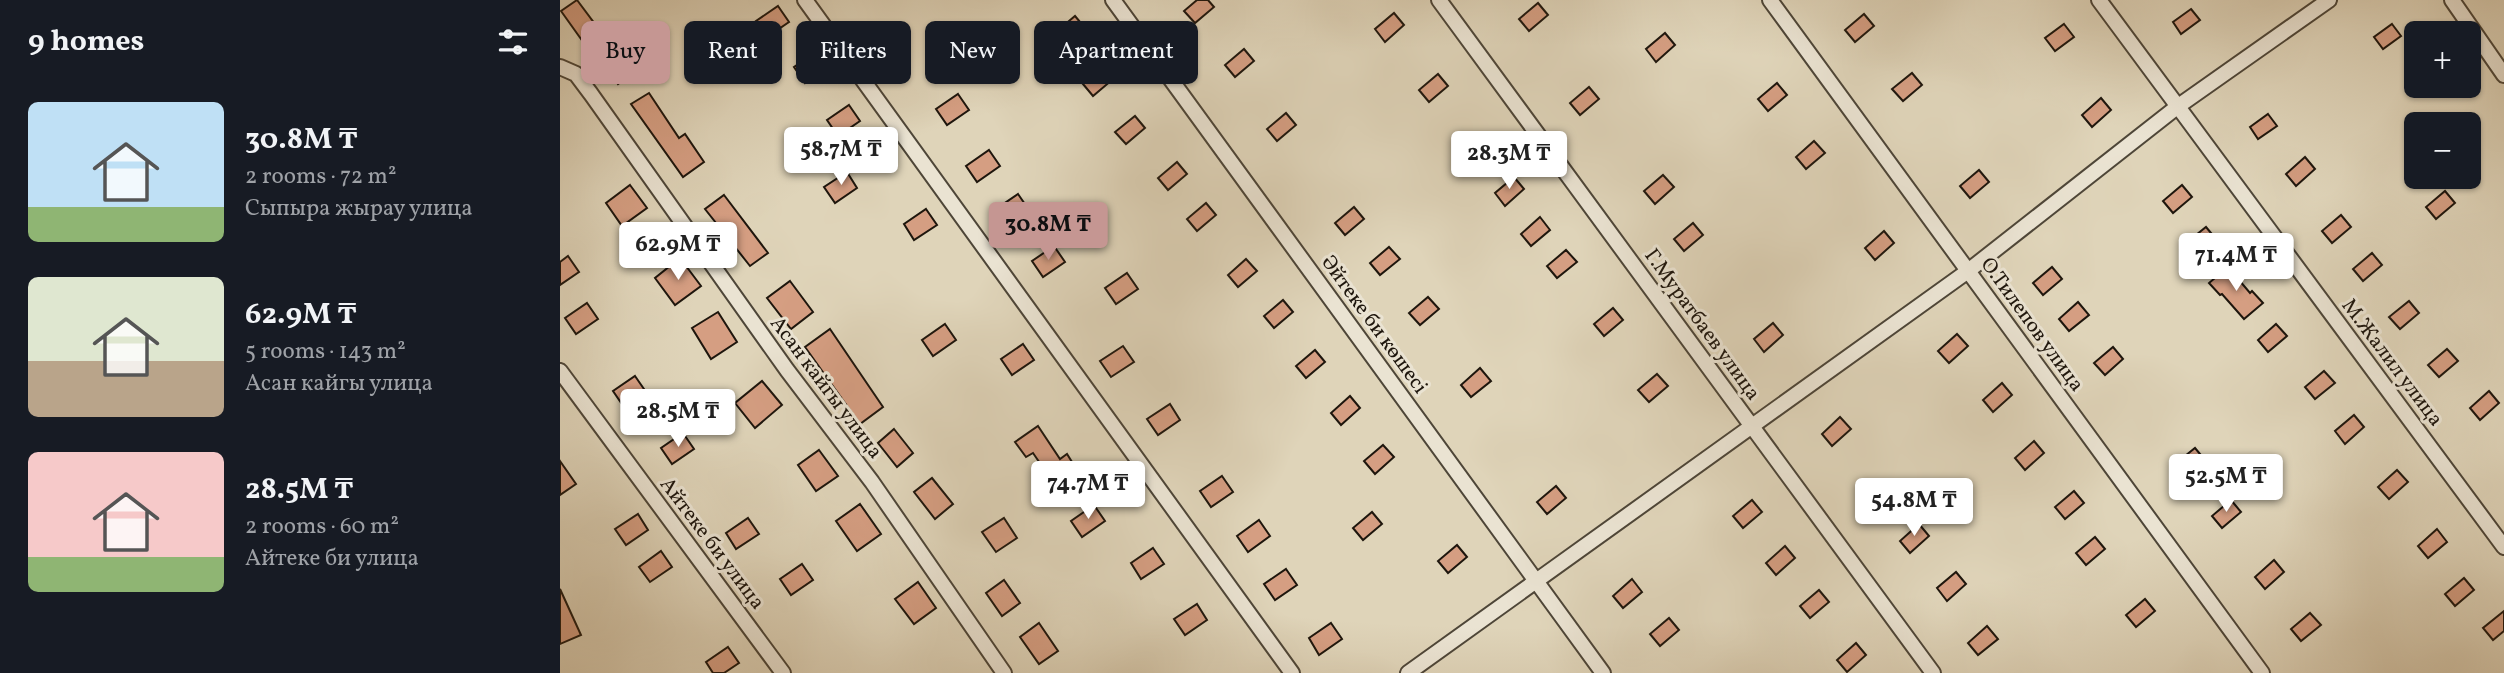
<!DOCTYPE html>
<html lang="en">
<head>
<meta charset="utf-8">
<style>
	:root { --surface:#171b24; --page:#20242c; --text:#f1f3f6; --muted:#9ea1a6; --accent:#c59692 }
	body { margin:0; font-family:Vollkorn,serif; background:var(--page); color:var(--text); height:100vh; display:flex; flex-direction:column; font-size:26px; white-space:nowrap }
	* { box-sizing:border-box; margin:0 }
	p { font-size:23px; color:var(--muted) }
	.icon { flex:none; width:38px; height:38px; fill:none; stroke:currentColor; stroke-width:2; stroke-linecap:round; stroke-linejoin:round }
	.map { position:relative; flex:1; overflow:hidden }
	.drawer { display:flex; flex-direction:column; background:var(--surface); width:560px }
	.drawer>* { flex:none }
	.banner { position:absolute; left:21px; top:21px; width:665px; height:63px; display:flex; gap:14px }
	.controls { position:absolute; left:1844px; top:21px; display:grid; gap:14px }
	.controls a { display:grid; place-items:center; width:77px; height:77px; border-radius:10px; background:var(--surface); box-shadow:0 2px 5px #0004; font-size:35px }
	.price { position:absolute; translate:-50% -60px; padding:0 16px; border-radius:7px; background:#fff; color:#222; font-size:23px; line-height:46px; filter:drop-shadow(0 2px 4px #0008) }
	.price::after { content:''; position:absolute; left:50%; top:42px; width:21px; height:16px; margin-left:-10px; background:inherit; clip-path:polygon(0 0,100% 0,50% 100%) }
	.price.selected { background:var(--accent); color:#111 }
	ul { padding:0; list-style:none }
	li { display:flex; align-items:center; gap:21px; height:175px; padding:0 28px }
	li span { display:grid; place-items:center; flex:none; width:196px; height:140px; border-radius:10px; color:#555 }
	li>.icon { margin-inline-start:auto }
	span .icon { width:84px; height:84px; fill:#fffc; stroke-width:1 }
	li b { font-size:30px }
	h2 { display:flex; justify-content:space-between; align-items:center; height:84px; padding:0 28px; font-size:30px }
	.chip { padding:0 24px; border-radius:10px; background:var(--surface); box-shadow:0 2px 5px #0004; font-size:24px; line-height:63px }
	.chip.selected { background:var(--accent); color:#111 }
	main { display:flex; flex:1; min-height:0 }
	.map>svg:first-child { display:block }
	.building { fill:#d59e82; stroke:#1e160d; stroke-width:2 }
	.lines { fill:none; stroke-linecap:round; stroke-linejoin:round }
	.street-casing { stroke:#4e4638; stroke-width:18 }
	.street { stroke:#eae3d2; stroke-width:14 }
	.labels { text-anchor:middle; stroke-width:6; stroke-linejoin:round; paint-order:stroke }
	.street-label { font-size:21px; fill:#1e160d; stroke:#eae3d2 }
</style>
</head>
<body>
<main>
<section class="drawer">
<h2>9 homes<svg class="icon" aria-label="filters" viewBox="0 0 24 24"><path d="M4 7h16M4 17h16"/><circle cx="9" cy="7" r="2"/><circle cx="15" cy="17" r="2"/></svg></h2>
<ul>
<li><span style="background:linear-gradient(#bfe0f5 75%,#8fb573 0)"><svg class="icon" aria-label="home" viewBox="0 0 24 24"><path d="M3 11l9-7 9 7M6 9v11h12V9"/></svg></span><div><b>30.8M ₸</b><p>2 rooms · 72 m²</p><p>Сыпыра жырау улица</p></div></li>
<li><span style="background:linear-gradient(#dfe7d0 60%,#b9a48a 0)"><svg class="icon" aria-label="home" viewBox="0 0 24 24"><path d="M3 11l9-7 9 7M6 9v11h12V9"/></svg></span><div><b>62.9M ₸</b><p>5 rooms · 143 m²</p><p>Асан кайгы улица</p></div></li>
<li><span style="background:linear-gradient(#f6c9c9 75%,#8fb573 0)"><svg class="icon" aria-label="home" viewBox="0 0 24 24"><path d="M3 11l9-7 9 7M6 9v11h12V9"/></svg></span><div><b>28.5M ₸</b><p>2 rooms · 60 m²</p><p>Айтеке би улица</p></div></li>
</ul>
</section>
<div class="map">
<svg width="1944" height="673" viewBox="0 0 1944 673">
	<rect width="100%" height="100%" fill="#dfd4b9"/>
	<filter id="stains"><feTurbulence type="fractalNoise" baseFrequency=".00286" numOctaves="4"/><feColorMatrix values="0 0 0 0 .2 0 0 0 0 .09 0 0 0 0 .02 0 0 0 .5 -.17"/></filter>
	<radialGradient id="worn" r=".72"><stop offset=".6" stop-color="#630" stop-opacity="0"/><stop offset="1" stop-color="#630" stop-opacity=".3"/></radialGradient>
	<g class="building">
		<polygon points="17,0 47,40 54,35 78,69 58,84 24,36 21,39 1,11"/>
		<polygon points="637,0 648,0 654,7 635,23 624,11"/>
		<polygon points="978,3 988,15 969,31 959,19"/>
		<polygon points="218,6 229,22 207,37 196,21"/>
		<polygon points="1631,9 1640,20 1621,34 1613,22"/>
		<polygon points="834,13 844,25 825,42 815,29"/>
		<polygon points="1304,14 1314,26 1295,42 1285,30"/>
		<polygon points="515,16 525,28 506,44 496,32"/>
		<polygon points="1504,24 1514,37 1495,51 1485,38"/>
		<polygon points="1832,24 1841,36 1823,49 1814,37"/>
		<polygon points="1105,33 1115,45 1096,62 1086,49"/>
		<polygon points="684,49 694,61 675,77 665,65"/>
		<polygon points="256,52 267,68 245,83 234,67"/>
		<polygon points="542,68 552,80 533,96 523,84"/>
		<polygon points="1352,73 1362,85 1343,101 1332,89"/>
		<polygon points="878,74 888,86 869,102 859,90"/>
		<polygon points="1217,83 1227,95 1208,111 1198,99"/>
		<polygon points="1029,87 1039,99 1020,115 1010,103"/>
		<polygon points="89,93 119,138 125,134 144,162 123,177 71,104"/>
		<polygon points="398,94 409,110 387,125 376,109"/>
		<polygon points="1541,98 1551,110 1532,127 1522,115"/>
		<polygon points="289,105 300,121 278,136 267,120"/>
		<polygon points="726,113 736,125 717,141 707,129"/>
		<polygon points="1708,114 1717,126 1698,139 1690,127"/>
		<polygon points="575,116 585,128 566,144 555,132"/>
		<polygon points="1254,141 1265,153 1246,169 1236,157"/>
		<polygon points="930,143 941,155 922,171 912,159"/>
		<polygon points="429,150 440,166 417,182 406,166"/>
		<polygon points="1745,157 1755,169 1736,186 1726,174"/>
		<polygon points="617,162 627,174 608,190 598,178"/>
		<polygon points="1419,170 1429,182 1410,198 1400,186"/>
		<polygon points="287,172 297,188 275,203 264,187"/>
		<polygon points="1103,175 1114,187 1095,204 1084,191"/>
		<polygon points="954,177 964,189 945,206 935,193"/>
		<polygon points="70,185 87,208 62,226 46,203"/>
		<polygon points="1622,185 1632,197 1613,213 1603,201"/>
		<polygon points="1885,191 1895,203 1876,219 1866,207"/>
		<polygon points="458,194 469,210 447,225 436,209"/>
		<polygon points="164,195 208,253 190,266 145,209"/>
		<polygon points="646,203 656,215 637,231 627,219"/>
		<polygon points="794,207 804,219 785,235 775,223"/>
		<polygon points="366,209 377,225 354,240 344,224"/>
		<polygon points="1781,215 1791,227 1772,243 1762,231"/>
		<polygon points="980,217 990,230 971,246 961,234"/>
		<polygon points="1133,223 1143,235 1124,251 1114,239"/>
		<polygon points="1646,227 1656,239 1637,255 1626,243"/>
		<polygon points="1324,231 1334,243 1315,260 1305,248"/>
		<polygon points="494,246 505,262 483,277 472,261"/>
		<polygon points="829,247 840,259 820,275 810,263"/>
		<polygon points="1006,250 1017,262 997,278 987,266"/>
		<polygon points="1812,253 1822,265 1803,281 1793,269"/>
		<polygon points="8,256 19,272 0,285 0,262"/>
		<polygon points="120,258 141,286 115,305 95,278"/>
		<polygon points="686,259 697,271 678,287 668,275"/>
		<polygon points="1492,267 1502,279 1483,295 1473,283"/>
		<polygon points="1668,267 1690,293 1692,291 1703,303 1684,319 1662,294 1660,295 1649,283"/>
		<polygon points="567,273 578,289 556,304 545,288"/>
		<polygon points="230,281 253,312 231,329 207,298"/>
		<polygon points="868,297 879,309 860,325 849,313"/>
		<polygon points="723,300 733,312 714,328 704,316"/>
		<polygon points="1849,301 1859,313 1840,329 1829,317"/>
		<polygon points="1518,302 1529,315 1509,331 1499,319"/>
		<polygon points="27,303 38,319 16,334 5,318"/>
		<polygon points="1053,308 1063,320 1044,336 1034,324"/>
		<polygon points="158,312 177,342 151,359 132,328"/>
		<polygon points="1213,323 1223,335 1204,352 1194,339"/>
		<polygon points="385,324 396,340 373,356 362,340"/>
		<polygon points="1716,324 1727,336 1708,352 1698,340"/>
		<polygon points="270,329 323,407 300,424 245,347"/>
		<polygon points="1397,334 1408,346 1389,363 1378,351"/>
		<polygon points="463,344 474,360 452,375 441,359"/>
		<polygon points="563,346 574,362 551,377 540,361"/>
		<polygon points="1553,347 1563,359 1545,375 1534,363"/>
		<polygon points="1887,349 1898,361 1879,377 1868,365"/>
		<polygon points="755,350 765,362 746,378 736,366"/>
		<polygon points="920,368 931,381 911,397 901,385"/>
		<polygon points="1764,371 1775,383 1755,399 1745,387"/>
		<polygon points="1097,374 1108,386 1089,402 1078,390"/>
		<polygon points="75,376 86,392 64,407 53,391"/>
		<polygon points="202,381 222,405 195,428 175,403"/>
		<polygon points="1442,383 1452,395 1433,412 1423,400"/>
		<polygon points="1929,391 1939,403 1920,420 1910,408"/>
		<polygon points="790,396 800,408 781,425 771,413"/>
		<polygon points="610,404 620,420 598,435 587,419"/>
		<polygon points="1794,415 1804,427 1785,444 1775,431"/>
		<polygon points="1280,417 1291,429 1272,446 1262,434"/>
		<polygon points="478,426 500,459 507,454 517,470 495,485 473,453 466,457 455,442"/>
		<polygon points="334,429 353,453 337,467 318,443"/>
		<polygon points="123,433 134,449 112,464 101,448"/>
		<polygon points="1474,441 1484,453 1465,470 1455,458"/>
		<polygon points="823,445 834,457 815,474 804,461"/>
		<polygon points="1635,448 1645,460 1626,476 1615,464"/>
		<polygon points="259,450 278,476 256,491 238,465"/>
		<polygon points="0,461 16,484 0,495"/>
		<polygon points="1837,470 1848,482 1829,499 1818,487"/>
		<polygon points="662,476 673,492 651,507 640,491"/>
		<polygon points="372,478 393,504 375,519 354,492"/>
		<polygon points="996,486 1006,498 987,514 977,502"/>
		<polygon points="1330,486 1340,498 1321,515 1311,502"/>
		<polygon points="1514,491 1524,503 1505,519 1495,507"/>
		<polygon points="1192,500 1202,512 1183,528 1173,516"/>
		<polygon points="1671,500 1681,512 1662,528 1652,516"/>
		<polygon points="300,504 321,534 297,551 276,521"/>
		<polygon points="534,505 545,521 522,537 511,521"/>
		<polygon points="812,512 822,524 803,540 793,528"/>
		<polygon points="78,514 88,530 66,545 55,529"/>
		<polygon points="188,518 199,534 176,549 166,533"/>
		<polygon points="444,518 457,538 436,552 422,532"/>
		<polygon points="699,520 710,536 688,552 677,536"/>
		<polygon points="1359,524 1369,536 1350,553 1340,541"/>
		<polygon points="1877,529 1887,542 1868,558 1858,546"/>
		<polygon points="1535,537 1545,549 1526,565 1516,553"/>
		<polygon points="897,545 907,557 888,573 878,561"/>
		<polygon points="1225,546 1235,558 1216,575 1206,563"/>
		<polygon points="593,548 604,564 581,579 571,563"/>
		<polygon points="101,551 112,567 90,582 79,567"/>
		<polygon points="1714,560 1724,572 1705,589 1695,577"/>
		<polygon points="242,564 253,580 231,595 220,579"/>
		<polygon points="726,569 737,585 715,600 704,584"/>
		<polygon points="1396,572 1406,584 1387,601 1377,588"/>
		<polygon points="1904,578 1914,590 1895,606 1885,594"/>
		<polygon points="1072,579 1082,592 1063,608 1053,596"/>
		<polygon points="444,580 460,603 442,616 426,593"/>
		<polygon points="358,582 376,608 354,624 335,599"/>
		<polygon points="0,589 21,635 0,644"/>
		<polygon points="1259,590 1269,602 1250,618 1240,606"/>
		<polygon points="1585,599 1595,611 1576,627 1566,615"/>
		<polygon points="637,604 647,620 625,635 614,619"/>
		<polygon points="1944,611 1944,631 1933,640 1923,628"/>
		<polygon points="1750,613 1761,625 1741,641 1731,629"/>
		<polygon points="1109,618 1119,630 1100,646 1090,634"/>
		<polygon points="479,623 498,651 479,664 460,637"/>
		<polygon points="771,623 782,639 759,655 749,638"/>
		<polygon points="1427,626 1438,639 1418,655 1408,643"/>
		<polygon points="1296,643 1306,655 1287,672 1277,660"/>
		<polygon points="168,647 179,663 164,673 153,673 146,662"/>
	</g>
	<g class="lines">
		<g class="street-casing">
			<g id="street">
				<polyline points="245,0 732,673"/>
				<polyline points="553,0 1043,673"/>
				<polyline points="879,0 1373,673"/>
				<polyline points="1210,0 1702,673"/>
				<polyline points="1539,0 1944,547"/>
				<polyline points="1892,0 1944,75"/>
				<polyline points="0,67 16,74 31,94 227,370 312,482 444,673"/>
				<polyline points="0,371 223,673"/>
				<polyline points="848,673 1408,271 1617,107 1769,0"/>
			</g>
		</g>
		<use href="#street" class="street"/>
	</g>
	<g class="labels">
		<g class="street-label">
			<text transform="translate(815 324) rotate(54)" y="7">Әйтеке би көшесі</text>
			<text transform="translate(1143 324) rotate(54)" y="7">Г.Муратбаев улица</text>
			<text transform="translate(1473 324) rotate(54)" y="7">О.Тилепов улица</text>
			<text transform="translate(1833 362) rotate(53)" y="7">М.Жалил улица</text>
			<text transform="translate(267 387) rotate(53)" y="7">Асан кайгы улица</text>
			<text transform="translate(153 543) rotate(53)" y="7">Айтеке би улица</text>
		</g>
	</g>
	<rect width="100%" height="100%" filter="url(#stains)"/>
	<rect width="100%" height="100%" fill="url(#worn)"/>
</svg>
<div class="controls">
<a>+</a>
<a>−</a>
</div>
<b class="price" style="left:281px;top:187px">58.7M ₸</b>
<b class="price" style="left:949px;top:191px">28.3M ₸</b>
<b class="price selected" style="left:488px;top:262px">30.8M ₸</b>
<b class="price" style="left:118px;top:282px">62.9M ₸</b>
<b class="price" style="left:1676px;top:293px">71.4M ₸</b>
<b class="price" style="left:118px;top:449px">28.5M ₸</b>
<b class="price" style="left:1666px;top:514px">52.5M ₸</b>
<b class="price" style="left:528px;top:521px">74.7M ₸</b>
<b class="price" style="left:1354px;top:538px">54.8M ₸</b>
<div class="banner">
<a class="chip selected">Buy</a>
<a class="chip">Rent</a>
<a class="chip">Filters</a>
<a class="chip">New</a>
<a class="chip">Apartment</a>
</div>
</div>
</main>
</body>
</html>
